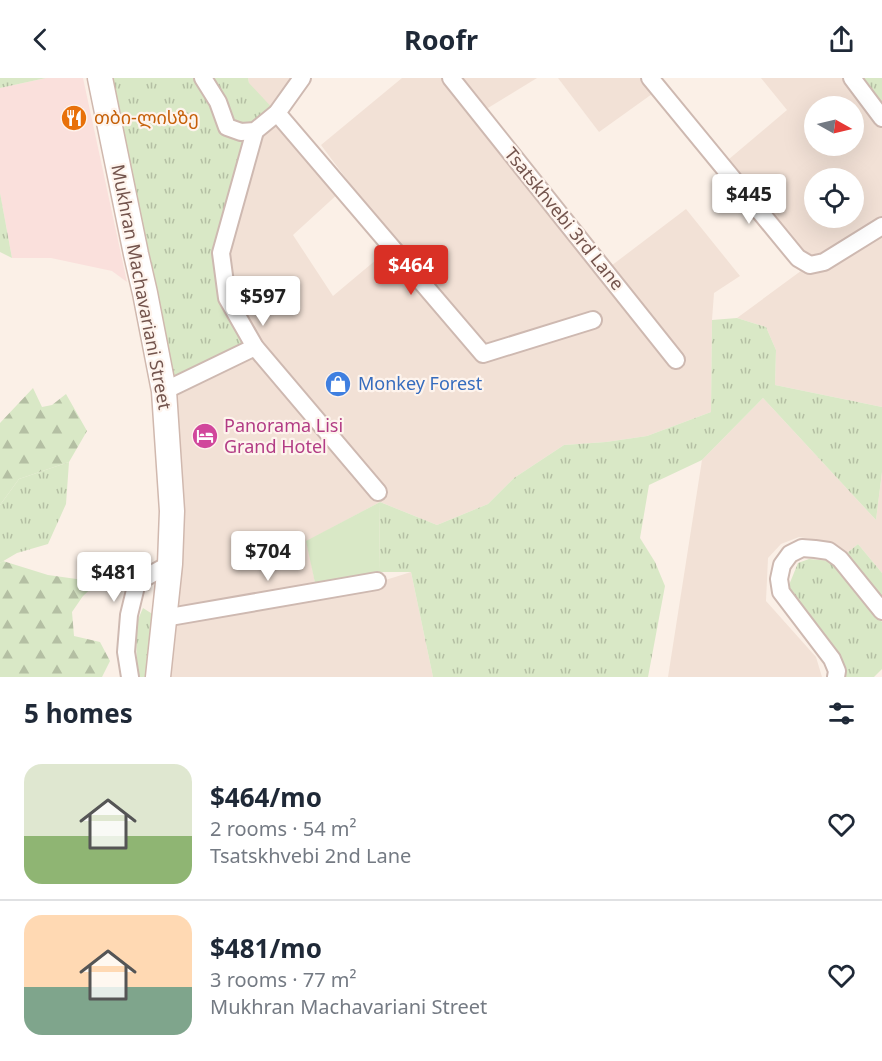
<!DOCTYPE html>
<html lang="en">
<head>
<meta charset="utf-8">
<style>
	:root { --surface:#fff; --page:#f6f6f7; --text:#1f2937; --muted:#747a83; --line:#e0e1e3; --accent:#d93025 }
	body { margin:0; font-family:"Noto Sans","Noto Sans Georgian",sans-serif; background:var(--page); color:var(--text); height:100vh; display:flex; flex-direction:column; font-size:22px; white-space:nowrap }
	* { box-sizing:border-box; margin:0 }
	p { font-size:20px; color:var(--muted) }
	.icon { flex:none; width:33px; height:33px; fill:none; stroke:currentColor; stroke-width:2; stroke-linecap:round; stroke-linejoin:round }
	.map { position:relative; height:599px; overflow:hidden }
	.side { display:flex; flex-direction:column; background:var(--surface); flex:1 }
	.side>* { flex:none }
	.needle { width:39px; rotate:98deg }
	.fabs { position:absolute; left:804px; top:18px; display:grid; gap:12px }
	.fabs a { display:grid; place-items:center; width:60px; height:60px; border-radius:50%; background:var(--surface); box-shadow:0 6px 24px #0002; font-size:30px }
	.price { position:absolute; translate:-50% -51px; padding:0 14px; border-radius:6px; background:#fff; color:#222; font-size:20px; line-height:39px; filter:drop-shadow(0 2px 3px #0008) }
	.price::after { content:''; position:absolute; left:50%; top:36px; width:18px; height:14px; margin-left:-9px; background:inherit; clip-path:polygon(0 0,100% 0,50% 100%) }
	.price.active { background:var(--accent); color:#fff }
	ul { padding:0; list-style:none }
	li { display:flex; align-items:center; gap:18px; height:150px; padding:0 24px }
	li+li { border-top:2px solid var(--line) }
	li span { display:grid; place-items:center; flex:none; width:168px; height:120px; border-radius:18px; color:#555 }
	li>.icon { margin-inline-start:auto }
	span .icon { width:72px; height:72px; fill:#fffc; stroke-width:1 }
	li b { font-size:26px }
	h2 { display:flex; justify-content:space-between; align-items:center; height:72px; padding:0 24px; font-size:26px }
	header { display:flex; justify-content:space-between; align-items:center; height:78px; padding:0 24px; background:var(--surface); font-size:27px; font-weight:700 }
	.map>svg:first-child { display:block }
	.residential { fill:#f2e1d6; fill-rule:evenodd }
	.commercial { fill:#fae0dc }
	.grass { fill:url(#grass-tufts) }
	.forest { fill:url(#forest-firs) }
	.park { fill:#d9e8c6 }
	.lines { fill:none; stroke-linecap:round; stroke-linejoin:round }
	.minor-casing { stroke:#ceb9b1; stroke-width:20 }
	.secondary-casing { stroke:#d0b8ae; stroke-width:27 }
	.minor { stroke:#fff; stroke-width:16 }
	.secondary { stroke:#fff; stroke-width:24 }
	.labels { text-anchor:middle; stroke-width:4.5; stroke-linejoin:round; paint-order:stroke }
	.food-label { font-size:18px; fill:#c56008; stroke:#fef4ed; text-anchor:start }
	.street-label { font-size:18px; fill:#73544d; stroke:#fef4ed }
	.shop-label { font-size:18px; fill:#366cbe; stroke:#fef4ed; text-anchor:start }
	.hotel-label { font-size:18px; fill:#b23c85; stroke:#fef4ed; text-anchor:start }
</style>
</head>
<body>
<header><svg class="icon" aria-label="back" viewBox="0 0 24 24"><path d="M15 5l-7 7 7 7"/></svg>Roofr<svg class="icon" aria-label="share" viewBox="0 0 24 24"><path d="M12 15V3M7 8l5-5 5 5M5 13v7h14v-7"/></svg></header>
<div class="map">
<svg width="882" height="599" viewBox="0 0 882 599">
	<defs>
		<pattern id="grass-tufts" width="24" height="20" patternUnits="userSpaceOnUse" patternTransform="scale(1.5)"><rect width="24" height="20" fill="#d9e8c6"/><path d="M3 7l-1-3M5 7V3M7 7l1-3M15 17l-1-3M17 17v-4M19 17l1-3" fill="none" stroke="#b4bfa3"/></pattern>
		<pattern id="forest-firs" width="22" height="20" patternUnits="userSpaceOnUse" patternTransform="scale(1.5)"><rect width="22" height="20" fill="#d9e8c6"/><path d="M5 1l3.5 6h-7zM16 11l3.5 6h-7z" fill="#b4bfa3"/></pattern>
	</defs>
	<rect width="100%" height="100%" fill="#fbf0e7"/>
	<g class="residential">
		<polygon points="248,0 299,0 277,35 340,114 293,157 333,218 395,166 321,67 402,0 447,0 607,191 686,131 740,198 714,215 712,242 711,334 647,358 606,364 564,367 514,400 488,426 437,447 380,424 307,463 315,505 167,533 164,313 227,220 221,175 249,5"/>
		<polygon points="449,0 537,0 488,30"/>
		<polygon points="558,0 650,0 659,11 599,54"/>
		<path d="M761,0H852L882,40V329L775,307L776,272L766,249L737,240L809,187L722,87L787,32ZM814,28H854V68H814ZM814,100H854V140H814Z"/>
		<polygon points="763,320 876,442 882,394 882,495 858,466 846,476 829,464 799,459 781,466 768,480 766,523 816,579 822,599 668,599 702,382"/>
		<polygon points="411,494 433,599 168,599 173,546 376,505"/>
	</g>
	<polygon class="commercial" points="46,0 83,0 127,204 112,193 51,180 12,180 0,115 0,10"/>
	<g class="grass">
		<polygon points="0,0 46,0 0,10"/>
		<polygon points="101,0 248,0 249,5 277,35 255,53 221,175 227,220 255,269 164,313"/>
		<polygon points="852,0 882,0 882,40"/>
		<polygon points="0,115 12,180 0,174"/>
		<polygon points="737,240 766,249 776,272 775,307 882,329 882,394 876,442 763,320 702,382 649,407 640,460 655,484 665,508 648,599 433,599 411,494 379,494 380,424 437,447 488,426 514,400 564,367 606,364 647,358 711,334 712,242"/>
		<polygon points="69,384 66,426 48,466 17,475 0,485 0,427 19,401"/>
		<polygon points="858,466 882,495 882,521 846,476"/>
		<polygon points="809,481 831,483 841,490 882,544 882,591 874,599 843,599 845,591 840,578 790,517 789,507 798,485"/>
		<polygon points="143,530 154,537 147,599 137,599 136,546"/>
	</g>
	<g class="forest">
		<polygon points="33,310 42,329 52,327 66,316 87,353 69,384 19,401 0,427 0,345"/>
		<polygon points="3,483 48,497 98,504 83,518 72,534 74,558 100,564 110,583 102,599 0,599 0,485"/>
	</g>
	<polygon class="park" points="380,424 379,494 315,505 306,463"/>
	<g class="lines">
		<g class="minor-casing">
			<g id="minor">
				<polyline points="203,0 218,24 227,49 241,54 255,53 277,35 302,0"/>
				<polyline points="451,0 676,282"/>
				<polyline points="650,0 798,180 810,187 824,184 882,148"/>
				<polyline points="852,0 882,40"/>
				<polyline points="277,35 483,276 593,242"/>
				<polyline points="255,53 221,175 227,220 255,269 378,414"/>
				<polyline points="164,313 255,269"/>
				<polyline points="164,540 377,503"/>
				<polyline points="130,599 126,574 129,537 137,504 170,486"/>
				<polyline points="836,599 837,593 832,581 781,514 779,501 782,487 790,476 802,470 815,471 829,473 840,481 882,533"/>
			</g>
		</g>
		<g class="secondary-casing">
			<polyline id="secondary" points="100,0 136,176 145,215 164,313 172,433 170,486 158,599"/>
		</g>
		<use href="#minor" class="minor"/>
		<use href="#secondary" class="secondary"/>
	</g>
	<defs>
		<g id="restaurant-disc" transform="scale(1.35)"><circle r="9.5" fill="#e8710a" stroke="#fef4ed"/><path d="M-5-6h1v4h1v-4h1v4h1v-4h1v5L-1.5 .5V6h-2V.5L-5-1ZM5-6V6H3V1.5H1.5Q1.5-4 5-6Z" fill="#fff"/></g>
		<g id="shop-disc" transform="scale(1.35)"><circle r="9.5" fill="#3f7fe0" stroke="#fef4ed"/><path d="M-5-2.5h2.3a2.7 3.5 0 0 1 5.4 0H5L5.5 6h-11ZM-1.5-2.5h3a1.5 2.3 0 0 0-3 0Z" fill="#fff"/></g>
		<g id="hotel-disc" transform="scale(1.35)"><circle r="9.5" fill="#d1479c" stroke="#fef4ed"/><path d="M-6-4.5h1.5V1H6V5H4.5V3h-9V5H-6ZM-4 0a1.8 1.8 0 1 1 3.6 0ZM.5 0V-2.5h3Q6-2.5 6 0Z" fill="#fff"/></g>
	</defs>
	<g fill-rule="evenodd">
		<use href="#restaurant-disc" x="74" y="40"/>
		<use href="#shop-disc" x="338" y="306"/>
		<use href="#hotel-disc" x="205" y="358"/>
	</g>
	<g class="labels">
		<g class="food-label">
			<text x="94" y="46">თბი-ლისზე</text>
		</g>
		<g class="street-label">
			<text transform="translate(564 141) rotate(51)" y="6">Tsatskhvebi 3rd Lane</text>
			<text transform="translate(141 209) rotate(79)" y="6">Mukhran Machavariani Street</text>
		</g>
		<g class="shop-label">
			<text x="358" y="312">Monkey Forest</text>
		</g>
		<g class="hotel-label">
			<text x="224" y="354">Panorama Lisi<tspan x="224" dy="21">Grand Hotel</tspan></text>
		</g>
	</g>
</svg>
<div class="fabs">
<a><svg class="needle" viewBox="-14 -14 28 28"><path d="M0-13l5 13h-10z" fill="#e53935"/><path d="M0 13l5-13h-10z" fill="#747a83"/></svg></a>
<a><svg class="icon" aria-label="locate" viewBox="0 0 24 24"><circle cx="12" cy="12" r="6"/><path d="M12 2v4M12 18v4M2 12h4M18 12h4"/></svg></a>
</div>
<b class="price" style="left:749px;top:147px">$445</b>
<b class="price active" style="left:411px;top:218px">$464</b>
<b class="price" style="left:263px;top:249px">$597</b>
<b class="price" style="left:268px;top:504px">$704</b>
<b class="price" style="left:114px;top:525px">$481</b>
</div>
<section class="side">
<h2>5 homes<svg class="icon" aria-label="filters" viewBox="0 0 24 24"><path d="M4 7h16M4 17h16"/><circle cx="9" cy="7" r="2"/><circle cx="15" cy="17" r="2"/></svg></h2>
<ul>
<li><span style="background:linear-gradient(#dfe7d0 60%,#8fb573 0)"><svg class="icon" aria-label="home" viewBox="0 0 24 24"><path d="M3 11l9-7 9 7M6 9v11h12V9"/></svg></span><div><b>$464/mo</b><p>2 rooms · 54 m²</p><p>Tsatskhvebi 2nd Lane</p></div><svg class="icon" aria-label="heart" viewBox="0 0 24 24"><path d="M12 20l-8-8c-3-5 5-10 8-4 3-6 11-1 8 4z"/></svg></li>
<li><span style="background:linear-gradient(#ffd9b3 60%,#7fa58c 0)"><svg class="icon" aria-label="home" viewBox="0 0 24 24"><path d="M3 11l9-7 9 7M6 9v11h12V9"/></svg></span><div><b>$481/mo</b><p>3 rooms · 77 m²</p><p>Mukhran Machavariani Street</p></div><svg class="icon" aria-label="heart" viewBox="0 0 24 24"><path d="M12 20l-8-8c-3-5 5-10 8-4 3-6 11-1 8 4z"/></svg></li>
</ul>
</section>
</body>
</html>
